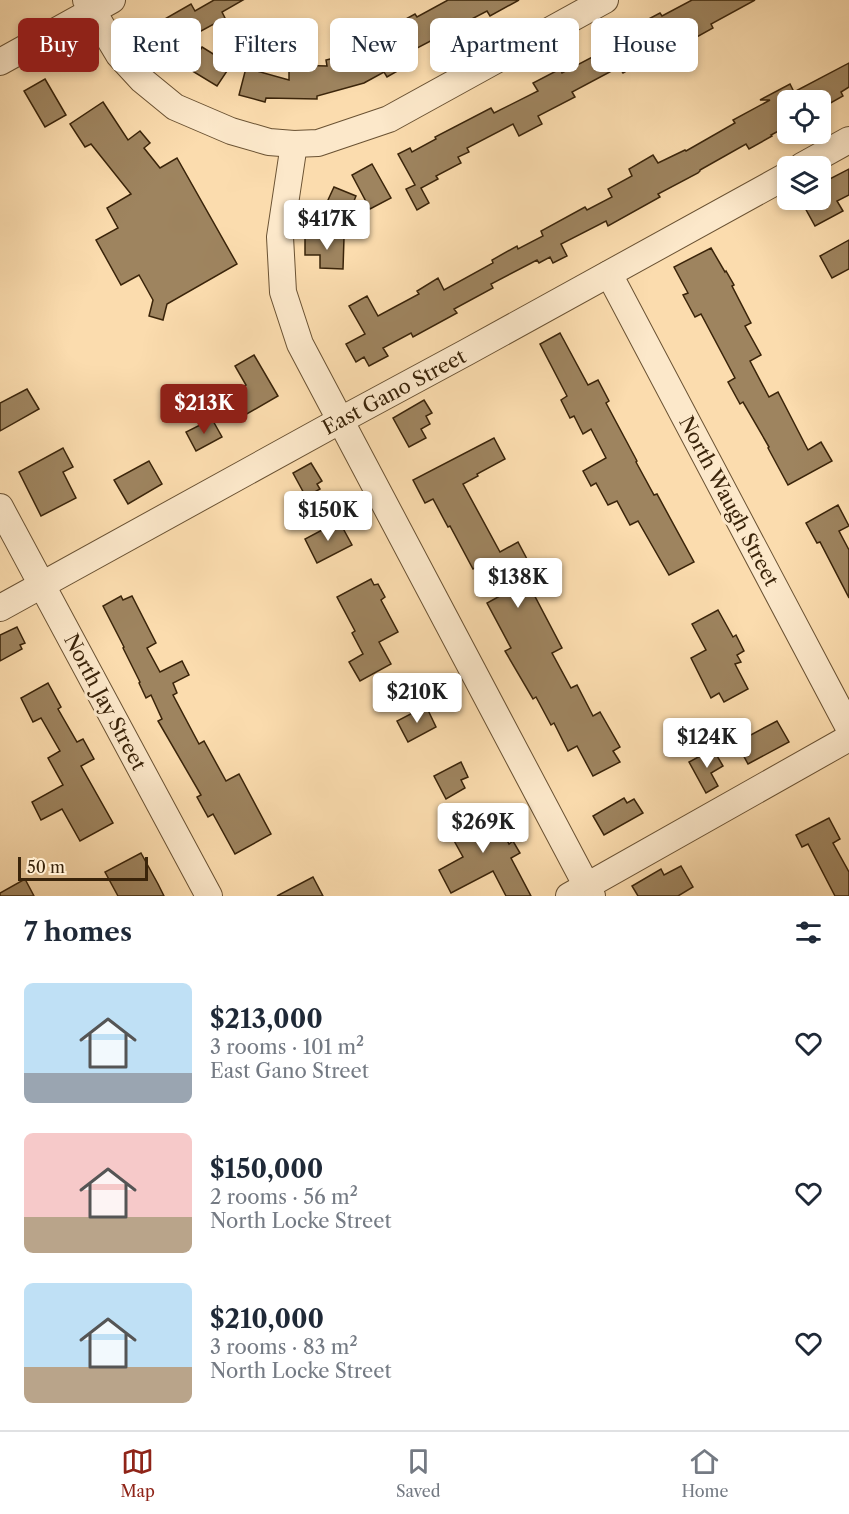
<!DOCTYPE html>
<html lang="en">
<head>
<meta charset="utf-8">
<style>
	:root { --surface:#fff; --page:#f2f2f3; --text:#1f2937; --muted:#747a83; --line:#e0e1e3; --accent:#8f2418 }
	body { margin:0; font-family:"Libre Caslon Text",serif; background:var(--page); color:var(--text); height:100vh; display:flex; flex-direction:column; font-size:22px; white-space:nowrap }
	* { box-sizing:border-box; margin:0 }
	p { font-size:20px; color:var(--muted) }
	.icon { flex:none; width:33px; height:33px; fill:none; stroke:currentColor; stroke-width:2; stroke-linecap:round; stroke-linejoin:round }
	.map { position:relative; height:896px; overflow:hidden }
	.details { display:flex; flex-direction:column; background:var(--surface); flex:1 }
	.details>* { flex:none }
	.banner { position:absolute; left:18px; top:18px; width:813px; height:54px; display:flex; gap:12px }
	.buttons { position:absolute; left:777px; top:90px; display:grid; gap:12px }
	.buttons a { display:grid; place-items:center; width:54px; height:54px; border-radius:9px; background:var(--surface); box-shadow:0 3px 9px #0003; font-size:30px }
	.scale { position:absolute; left:18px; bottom:15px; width:130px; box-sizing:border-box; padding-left:6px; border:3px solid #3a240a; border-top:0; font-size:16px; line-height:21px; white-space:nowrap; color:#3a240a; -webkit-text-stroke:4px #fce8ca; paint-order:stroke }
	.price { position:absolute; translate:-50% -51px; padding:0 14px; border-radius:6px; background:#fff; color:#222; font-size:20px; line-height:39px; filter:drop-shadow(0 2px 3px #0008) }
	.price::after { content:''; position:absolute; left:50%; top:36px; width:18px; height:14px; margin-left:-9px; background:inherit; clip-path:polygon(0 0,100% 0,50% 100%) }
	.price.selected { background:var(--accent); color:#fff }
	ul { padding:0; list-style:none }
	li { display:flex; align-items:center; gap:18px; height:150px; padding:0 24px }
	li span { display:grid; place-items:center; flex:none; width:168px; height:120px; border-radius:9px; color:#555 }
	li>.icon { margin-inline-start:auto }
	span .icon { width:72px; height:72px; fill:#fffc; stroke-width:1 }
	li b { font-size:26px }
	h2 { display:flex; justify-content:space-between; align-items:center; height:72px; padding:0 24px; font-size:26px }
	.tag { padding:0 21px; border-radius:9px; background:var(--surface); box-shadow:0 3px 9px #0003; font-size:21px; line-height:54px }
	.tag.selected { background:var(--accent); color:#fff }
	.tabs { display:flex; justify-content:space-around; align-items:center; height:84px; border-top:2px solid var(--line); background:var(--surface); font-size:16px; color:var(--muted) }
	.tabs a { display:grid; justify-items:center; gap:3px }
	.tabs .selected { color:var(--accent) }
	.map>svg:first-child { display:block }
	.building { fill:#9e845f; stroke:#3a240a; stroke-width:1.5 }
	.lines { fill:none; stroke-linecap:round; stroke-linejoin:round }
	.minor-casing { stroke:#6a5233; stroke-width:28 }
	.minor { stroke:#fce8ca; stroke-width:26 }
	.labels { text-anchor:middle; stroke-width:6; stroke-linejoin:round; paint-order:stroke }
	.street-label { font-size:20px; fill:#3a240a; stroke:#fce8ca }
</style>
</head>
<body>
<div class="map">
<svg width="849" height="896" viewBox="0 0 849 896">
	<rect width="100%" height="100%" fill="#fbdcae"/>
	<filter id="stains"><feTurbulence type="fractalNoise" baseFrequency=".00333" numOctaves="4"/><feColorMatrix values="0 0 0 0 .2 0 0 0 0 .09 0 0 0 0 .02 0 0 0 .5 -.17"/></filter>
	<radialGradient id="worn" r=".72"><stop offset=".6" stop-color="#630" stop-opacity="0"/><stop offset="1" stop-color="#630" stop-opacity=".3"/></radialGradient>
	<g class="building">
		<polygon points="214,0 243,0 222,12 225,18 170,48 156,24 191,4 195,11"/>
		<polygon points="448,0 519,0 490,16 487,11 464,23 466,26 442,40 440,36 396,59 401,69 387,77 384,72 364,83 317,96 317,99 266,98 265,102 239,95 246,68 289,80 289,65 327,66 326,60 346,55 349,67 397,40 391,27 415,14 417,17"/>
		<polygon points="692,0 755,0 711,24 713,28 659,58 656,54 623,73 619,67 572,92 575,97 538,116 542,124 519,136 513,124 467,148 469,152 458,157 461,163 436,176 438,179 421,188 429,203 417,210 406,189 415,185 398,154 410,148 412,152 436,139 435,137 491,108 494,113 538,91 533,83 560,69 562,73 606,50 605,47 639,29 637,25 660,13 662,16"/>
		<polygon points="202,47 231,65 217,86 189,69"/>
		<polygon points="849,63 849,87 841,92 843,96 820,109 820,100 788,100 788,126 771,135 772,136 749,149 746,144 700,170 700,171 698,173 658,194 660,197 608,226 606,221 561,244 567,256 553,263 550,257 539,263 537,260 491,284 493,288 454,309 457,313 413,337 411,333 383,348 388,356 369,366 364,357 356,362 346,344 365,334 349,306 367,296 378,316 419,294 417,291 438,278 444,290 493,263 492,260 517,246 518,249 543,236 541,231 585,207 587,210 612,197 608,189 632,176 629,169 653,155 658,163 685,150 686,151 735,123 733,120 770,100 760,100 790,84 794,92"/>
		<polygon points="45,79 66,115 45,127 24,91"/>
		<polygon points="103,102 128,140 140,131 150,143 144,148 160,168 177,158 237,264 167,304 163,320 149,316 153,300 139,275 121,285 96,240 118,228 107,208 131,194 91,144 85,147 70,124"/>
		<polygon points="372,164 391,198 370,209 352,175"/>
		<polygon points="849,169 849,195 837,201 843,211 815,226 804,206 815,200 820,200 820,184"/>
		<polygon points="334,187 356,196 345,223 322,213"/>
		<polygon points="305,237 344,238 343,269 320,268 320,255 305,255"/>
		<polygon points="849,240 849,269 832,278 820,256"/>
		<polygon points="711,248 725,272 726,271 734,285 732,286 751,323 745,326 761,355 750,361 769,397 778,392 808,450 821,442 832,461 788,485 768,448 769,447 743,402 740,404 728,382 735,378 701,314 695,317 683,295 688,293 674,267"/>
		<polygon points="560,333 588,385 598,380 609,401 606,403 637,461 636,462 654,495 657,494 694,562 669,575 638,521 630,525 617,501 608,505 596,483 591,486 583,471 606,458 591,429 583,434 574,416 570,418 561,400 567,396 540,344"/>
		<polygon points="254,355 278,396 245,415 233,393 246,385 235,366"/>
		<polygon points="27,389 39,409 0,431 0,403"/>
		<polygon points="424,400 432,413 426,416 430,424 421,429 426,438 409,447 393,418"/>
		<polygon points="212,419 222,437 196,451 186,432"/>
		<polygon points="494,438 505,459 477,474 478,476 463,484 500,552 518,542 528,561 519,566 562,648 552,653 571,688 577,685 593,716 600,712 620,747 613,751 620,762 593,776 577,746 568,751 554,723 551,725 536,697 533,699 505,651 511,648 487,603 500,596 482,564 473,569 450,526 448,527 433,499 425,503 413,480"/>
		<polygon points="63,448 73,467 63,472 76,498 41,516 19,472"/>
		<polygon points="149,461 162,484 128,504 114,480"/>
		<polygon points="311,463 322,481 317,484 320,489 306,497 293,473"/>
		<polygon points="838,505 849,526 839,531 849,550 849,598 820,542 817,543 806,523"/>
		<polygon points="339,521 352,545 317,563 305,539"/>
		<polygon points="371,579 374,585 378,584 385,597 381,600 398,632 379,642 391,664 360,681 349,662 363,654 352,633 355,631 337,597"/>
		<polygon points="121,596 123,600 132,596 156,643 147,648 160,672 182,661 189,675 173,683 177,693 173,695 199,744 204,741 226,781 239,774 271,834 235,854 213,814 208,817 197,797 201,795 158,721 162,719 151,695 146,698 139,683 140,682 123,648 124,647 103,606"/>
		<polygon points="718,610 733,637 736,635 744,651 737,655 741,662 735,664 748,689 724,702 719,693 711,698 691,658 706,650 692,624"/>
		<polygon points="17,627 25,643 20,645 22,649 0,661 0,635"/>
		<polygon points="48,683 61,707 58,709 77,742 83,739 94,759 81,766 113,823 80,841 62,809 41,820 32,802 63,785 48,758 60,751 41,718 33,722 21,698"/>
		<polygon points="426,706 436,727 408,742 397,721"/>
		<polygon points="777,721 789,742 748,764 741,751 750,746 745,738"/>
		<polygon points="713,749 723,766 711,773 718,786 706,793 689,762"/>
		<polygon points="461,762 468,777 461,780 465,788 446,799 434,776"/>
		<polygon points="624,798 627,803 634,799 643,813 604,835 593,816"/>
		<polygon points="490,804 498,818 496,819 509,844 513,841 520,853 511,858 531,896 506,896 493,871 451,893 439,870 463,857 447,828"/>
		<polygon points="829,818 840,839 833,843 849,872 849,896 835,896 808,844 802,847 796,835"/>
		<polygon points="141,853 158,884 164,896 118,896 105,872"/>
		<polygon points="681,866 693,887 678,896 638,896 632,886 661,869 664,875"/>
		<polygon points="313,877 323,896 277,896"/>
		<polygon points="25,879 34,896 0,896 0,893"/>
	</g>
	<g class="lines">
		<g class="minor-casing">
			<g id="minor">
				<polyline points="86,0 119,55 142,80 175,107 231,131 269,142 294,144 318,143 389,119 605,0"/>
				<polyline points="0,62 112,0"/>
				<polyline points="294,144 280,237 283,292 300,344 592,896"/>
				<polyline points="802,166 849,140"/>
				<polyline points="609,274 849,728"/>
				<polyline points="0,507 209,896"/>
				<polyline points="0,608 341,420 467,352 788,175"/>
				<polyline points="569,896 849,738"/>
			</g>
		</g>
		<use href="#minor" class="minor"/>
	</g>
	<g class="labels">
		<g class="street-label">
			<text transform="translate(394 392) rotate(-28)" y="7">East Gano Street</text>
			<text transform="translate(729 501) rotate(62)" y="7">North Waugh Street</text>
			<text transform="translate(105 702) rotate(62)" y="7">North Jay Street</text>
		</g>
	</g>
	<rect width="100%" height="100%" filter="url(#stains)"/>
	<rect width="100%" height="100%" fill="url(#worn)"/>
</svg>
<div class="buttons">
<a><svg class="icon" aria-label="locate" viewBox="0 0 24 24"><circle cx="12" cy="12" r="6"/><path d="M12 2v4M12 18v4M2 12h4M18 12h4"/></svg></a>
<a><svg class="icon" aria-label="layers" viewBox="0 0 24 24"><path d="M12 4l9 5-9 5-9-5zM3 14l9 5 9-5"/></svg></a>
</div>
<div class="scale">50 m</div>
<b class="price" style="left:327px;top:251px">$417K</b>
<b class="price selected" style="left:204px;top:435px">$213K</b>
<b class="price" style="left:328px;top:542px">$150K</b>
<b class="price" style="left:518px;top:609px">$138K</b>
<b class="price" style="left:417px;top:724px">$210K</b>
<b class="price" style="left:707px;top:769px">$124K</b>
<b class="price" style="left:483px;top:854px">$269K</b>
<div class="banner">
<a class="tag selected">Buy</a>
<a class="tag">Rent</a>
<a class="tag">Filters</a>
<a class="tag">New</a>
<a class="tag">Apartment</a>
<a class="tag">House</a>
</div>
</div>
<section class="details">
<h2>7 homes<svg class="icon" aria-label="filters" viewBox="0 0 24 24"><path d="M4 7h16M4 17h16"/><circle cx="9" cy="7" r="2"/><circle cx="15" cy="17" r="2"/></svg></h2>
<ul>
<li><span style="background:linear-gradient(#bfe0f5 75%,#9aa5b1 0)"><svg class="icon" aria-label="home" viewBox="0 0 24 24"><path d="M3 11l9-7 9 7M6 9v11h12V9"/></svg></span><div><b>$213,000</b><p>3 rooms · 101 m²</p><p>East Gano Street</p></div><svg class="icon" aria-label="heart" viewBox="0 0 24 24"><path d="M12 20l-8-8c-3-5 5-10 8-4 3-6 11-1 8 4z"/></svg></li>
<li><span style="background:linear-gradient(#f6c9c9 70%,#b9a48a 0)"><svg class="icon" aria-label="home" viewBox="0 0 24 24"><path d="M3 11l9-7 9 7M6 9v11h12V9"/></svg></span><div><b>$150,000</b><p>2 rooms · 56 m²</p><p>North Locke Street</p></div><svg class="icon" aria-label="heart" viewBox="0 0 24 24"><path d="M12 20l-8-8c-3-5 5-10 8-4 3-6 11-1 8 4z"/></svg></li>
<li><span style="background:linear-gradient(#bfe0f5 70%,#b9a48a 0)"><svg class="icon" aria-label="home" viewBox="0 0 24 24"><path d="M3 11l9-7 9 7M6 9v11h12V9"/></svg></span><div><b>$210,000</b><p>3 rooms · 83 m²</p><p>North Locke Street</p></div><svg class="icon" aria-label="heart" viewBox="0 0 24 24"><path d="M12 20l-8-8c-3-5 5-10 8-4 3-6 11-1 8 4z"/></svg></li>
</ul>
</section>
<nav class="tabs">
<a class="selected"><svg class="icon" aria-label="map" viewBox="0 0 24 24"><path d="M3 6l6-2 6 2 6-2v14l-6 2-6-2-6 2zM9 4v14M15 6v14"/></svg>Map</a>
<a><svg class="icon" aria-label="saved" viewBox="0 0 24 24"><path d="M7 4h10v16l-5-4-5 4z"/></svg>Saved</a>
<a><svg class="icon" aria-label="home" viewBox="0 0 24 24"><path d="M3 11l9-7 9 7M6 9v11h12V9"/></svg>Home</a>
</nav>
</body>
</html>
